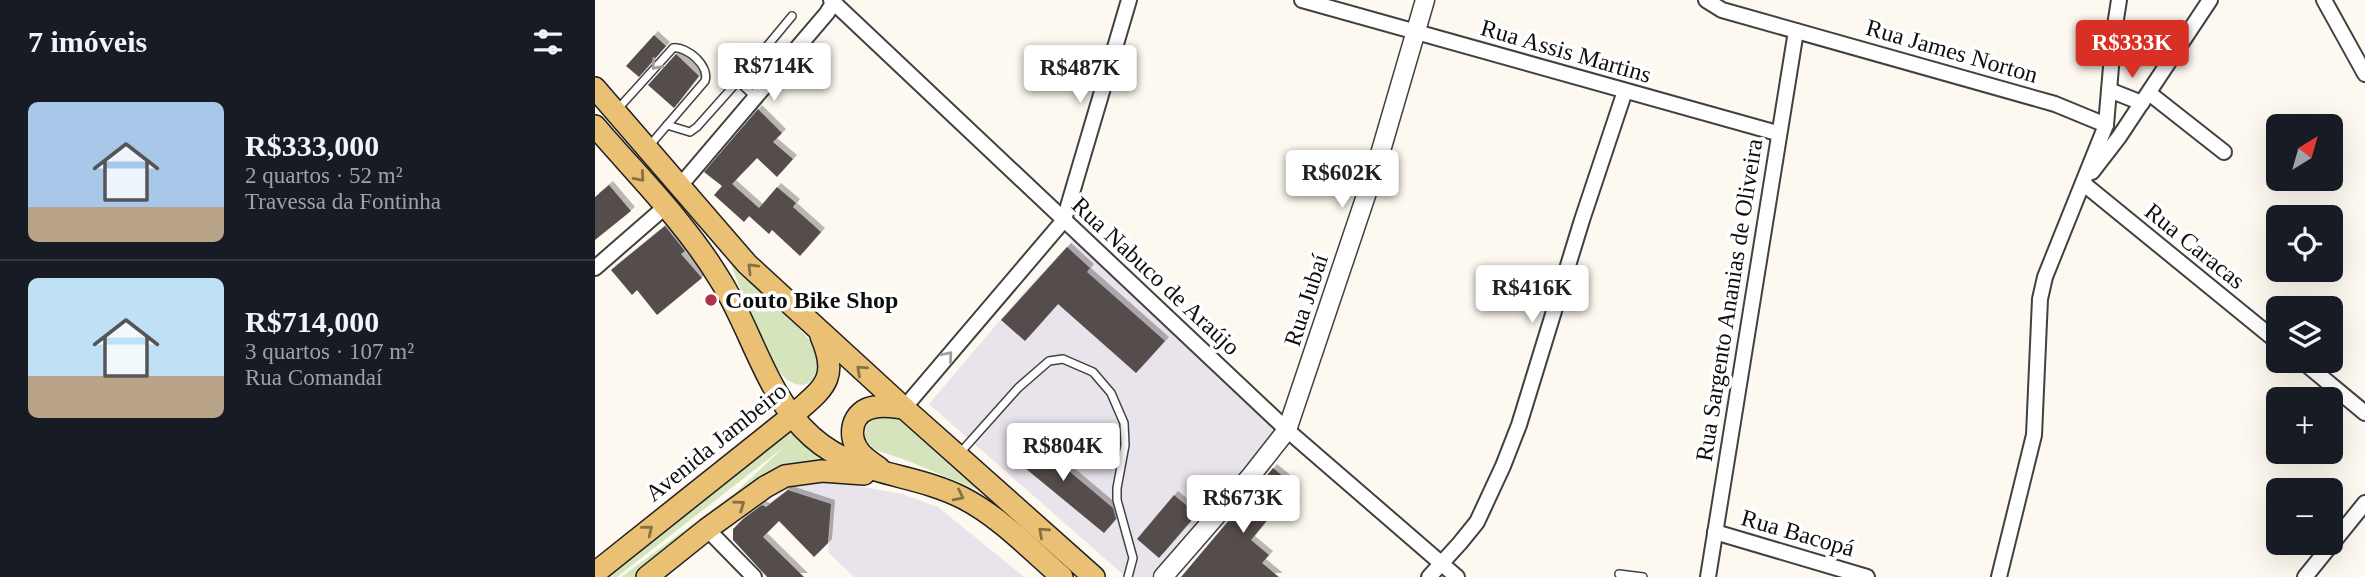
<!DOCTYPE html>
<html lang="pt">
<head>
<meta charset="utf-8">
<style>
	:root { --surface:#171b24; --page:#242831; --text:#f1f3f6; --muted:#9ea1a6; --line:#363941; --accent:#d93025 }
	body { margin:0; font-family:"Times New Roman",serif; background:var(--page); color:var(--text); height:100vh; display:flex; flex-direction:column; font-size:26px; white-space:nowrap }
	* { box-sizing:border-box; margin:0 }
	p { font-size:23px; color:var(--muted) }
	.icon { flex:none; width:38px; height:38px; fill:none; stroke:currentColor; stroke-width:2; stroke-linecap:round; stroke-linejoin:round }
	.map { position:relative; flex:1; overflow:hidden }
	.panel { display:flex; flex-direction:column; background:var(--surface); width:595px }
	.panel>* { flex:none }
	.needle { width:46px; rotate:37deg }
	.tools { position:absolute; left:1671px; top:114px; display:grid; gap:14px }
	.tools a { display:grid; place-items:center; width:77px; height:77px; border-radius:10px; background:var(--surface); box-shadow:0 7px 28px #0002; font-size:35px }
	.price { position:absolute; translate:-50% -60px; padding:0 16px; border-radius:7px; background:#fff; color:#222; font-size:23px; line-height:46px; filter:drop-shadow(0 2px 4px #0008) }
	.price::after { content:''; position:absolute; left:50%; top:42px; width:21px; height:16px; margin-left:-10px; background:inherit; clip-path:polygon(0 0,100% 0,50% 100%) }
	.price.selected { background:var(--accent); color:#fff }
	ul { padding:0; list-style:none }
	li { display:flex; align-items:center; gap:21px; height:175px; padding:0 28px }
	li+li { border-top:2px solid var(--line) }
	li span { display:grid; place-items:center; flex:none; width:196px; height:140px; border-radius:10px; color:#555 }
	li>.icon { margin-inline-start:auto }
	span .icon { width:84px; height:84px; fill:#fffc; stroke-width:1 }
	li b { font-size:30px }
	h2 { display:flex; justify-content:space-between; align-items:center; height:84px; padding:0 28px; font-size:30px }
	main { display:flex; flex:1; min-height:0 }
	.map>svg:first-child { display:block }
	.industrial { fill:#e9e3eb }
	.green { fill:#d5e4bd }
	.building { fill:#554e4b; filter:url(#shadow) }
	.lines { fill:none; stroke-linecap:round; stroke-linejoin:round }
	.service-casing { stroke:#414141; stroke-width:10 }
	.minor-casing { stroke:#414141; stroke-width:18 }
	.tertiary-casing { stroke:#414141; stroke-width:21 }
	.primary-casing { stroke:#1f1f1f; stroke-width:24 }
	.service { stroke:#fff; stroke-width:7 }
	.minor { stroke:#fff; stroke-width:14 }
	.tertiary { stroke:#fff; stroke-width:18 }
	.primary { stroke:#e9c074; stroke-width:21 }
	.oneway { stroke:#9f9f9f }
	.oneway2 { stroke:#867046 }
	.poi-dot { fill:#ae3548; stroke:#fff; stroke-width:2.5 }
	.labels { text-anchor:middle; stroke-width:7; stroke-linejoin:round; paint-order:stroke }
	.street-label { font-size:24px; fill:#0e0e0e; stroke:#fff }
	.poi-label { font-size:24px; font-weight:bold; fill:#0e0e0e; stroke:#fff; text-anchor:start }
</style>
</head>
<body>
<main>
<section class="panel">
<h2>7 imóveis<svg class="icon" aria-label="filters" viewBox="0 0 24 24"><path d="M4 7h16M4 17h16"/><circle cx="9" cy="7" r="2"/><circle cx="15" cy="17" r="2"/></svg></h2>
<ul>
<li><span style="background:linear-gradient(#a9c7e8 75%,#b9a48a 0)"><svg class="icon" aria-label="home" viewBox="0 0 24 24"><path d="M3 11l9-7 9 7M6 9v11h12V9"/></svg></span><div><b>R$333,000</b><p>2 quartos · 52 m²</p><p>Travessa da Fontinha</p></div></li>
<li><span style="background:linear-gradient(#bfe0f5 70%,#b9a48a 0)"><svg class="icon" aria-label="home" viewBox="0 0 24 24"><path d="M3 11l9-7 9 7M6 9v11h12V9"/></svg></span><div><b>R$714,000</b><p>3 quartos · 107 m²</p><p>Rua Comandaí</p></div></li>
</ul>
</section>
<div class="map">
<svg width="1770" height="577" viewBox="0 0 1770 577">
	<defs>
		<filter id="shadow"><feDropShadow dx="4" dy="-4" stdDeviation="0" flood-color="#0004"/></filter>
	</defs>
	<rect width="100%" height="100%" fill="#fdf9f0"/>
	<g class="industrial">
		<polygon points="478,240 592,344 681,429 556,577 531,577 334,404 429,292"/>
		<polygon points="218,478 307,494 343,507 429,577 259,577 233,552 236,504 190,489"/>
	</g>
	<g class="green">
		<path d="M128,245L218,344L226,365C220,380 211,391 194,381C173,369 140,272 128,245Z"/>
		<polygon points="294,415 310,421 390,493 313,461 281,450 269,440 271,427 278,417"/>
		<polygon points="190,425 249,466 217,464 46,577 26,577 141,492 190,446 22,577 0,577"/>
	</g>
	<g class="building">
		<polygon points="59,35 71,46 44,77 31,66"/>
		<polygon points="81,54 104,76 79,108 53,85"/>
		<polygon points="163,109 187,133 178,142 198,159 182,177 162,158 137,184 164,208 182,187 201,203 198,207 226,232 205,256 177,230 174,234 154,216 149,222 119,195 127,186 109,172"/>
		<polygon points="14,185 36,211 0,240 0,197"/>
		<polygon points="70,226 90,251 86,254 107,278 62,315 42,290 37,295 16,270"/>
		<polygon points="472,247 495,268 492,272 570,341 541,373 463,304 430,341 406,320"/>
		<polygon points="430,434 518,508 521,519 509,533 413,454"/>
		<polygon points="678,468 700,486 656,540 674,555 667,563 684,577 586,577"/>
		<polygon points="193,490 236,504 233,543 219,557 184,521 168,537 209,577 172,577 138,540 138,529 148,519 167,505 171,507"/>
		<polygon points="579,495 602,514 564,558 542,539"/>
	</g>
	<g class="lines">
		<g class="service-casing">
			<g id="service">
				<polyline points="160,97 143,81 197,16"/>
				<path d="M21,111L78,48C92,46 115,66 110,81L55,145"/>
				<polyline points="72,125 95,132 102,127 143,81"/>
				<polyline points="364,454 423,388 454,361 468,359 498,372 516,393 529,423 530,445 522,488 522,500 538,558 533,577"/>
				<polyline points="1024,574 1048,577"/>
			</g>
		</g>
		<g class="minor-casing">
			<g id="minor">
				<polyline points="236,0 692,430 862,577"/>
				<polyline points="707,0 1182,133"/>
				<polyline points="1111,0 1127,10 1460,104 1511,125"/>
				<polyline points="1729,0 1770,74"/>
				<polyline points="1514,90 1547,103"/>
				<polyline points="1554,93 1629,152"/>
				<polyline points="1497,172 1524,137 1615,0"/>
				<polyline points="1489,184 1684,343"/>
				<polyline points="84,187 232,13 240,0"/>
				<polyline points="0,268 70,207"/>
				<polyline points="1706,360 1770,413"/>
				<polyline points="309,408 469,220 534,0"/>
				<polyline points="112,529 159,577"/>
				<polyline points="1120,532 1272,577"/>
				<polyline points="834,577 865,543 882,522 908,466 924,425 987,220 1030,91"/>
				<polyline points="1113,577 1201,31"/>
				<polyline points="1404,577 1439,435 1445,299 1450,277 1511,125 1519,32 1524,0"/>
				<polyline points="1710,577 1770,503"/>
			</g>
		</g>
		<g class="tertiary-casing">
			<polyline id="tertiary" points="568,577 655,477 692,430 785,154 830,0"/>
		</g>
		<g class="primary-casing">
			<g id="primary">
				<polyline points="0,88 152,264 309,408 499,577"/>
				<path d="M0,126C42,175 90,222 124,278C157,329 170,395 217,437C262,477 317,472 368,498C405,517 436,550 467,577"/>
				<path d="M284,468C278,464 271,459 266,454C251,437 256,410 280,407C290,405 299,407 309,408"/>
				<path d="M0,573L197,416C228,388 245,380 226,336"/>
				<polyline points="52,577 112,529 170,487 190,476 227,471 269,474"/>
			</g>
		</g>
		<use href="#service" class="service"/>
		<use href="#minor" class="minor"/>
		<use href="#tertiary" class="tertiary"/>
		<use href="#primary" class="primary"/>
	</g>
	<defs><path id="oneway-chevron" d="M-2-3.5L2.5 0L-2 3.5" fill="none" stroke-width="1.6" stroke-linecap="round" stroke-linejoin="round" transform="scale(1.75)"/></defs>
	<g class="oneway">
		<use href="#oneway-chevron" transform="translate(61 65) rotate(132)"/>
		<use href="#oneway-chevron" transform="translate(353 356) rotate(-50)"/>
	</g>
	<g class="oneway2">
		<use href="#oneway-chevron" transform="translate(45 177) rotate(49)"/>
		<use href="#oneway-chevron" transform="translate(157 268) rotate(-135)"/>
		<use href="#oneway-chevron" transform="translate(266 370) rotate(-138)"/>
		<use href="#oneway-chevron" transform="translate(364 496) rotate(26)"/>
		<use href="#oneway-chevron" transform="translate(145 505) rotate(-36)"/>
		<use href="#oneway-chevron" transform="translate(53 530) rotate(-39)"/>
		<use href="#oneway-chevron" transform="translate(448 532) rotate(-138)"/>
	</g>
	<circle class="poi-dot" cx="116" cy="300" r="7"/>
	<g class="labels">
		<g class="street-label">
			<text transform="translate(971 51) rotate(16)" y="8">Rua Assis Martins</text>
			<text transform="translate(1357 51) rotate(16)" y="8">Rua James Norton</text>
			<text transform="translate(1600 246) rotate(39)" y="8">Rua Caracas</text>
			<text transform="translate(561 276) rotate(43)" y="8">Rua Nabuco de Araújo</text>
			<text transform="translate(711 300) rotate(-72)" y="8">Rua Jubaí</text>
			<text transform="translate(1134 300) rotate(-81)" y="8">Rua Sargento Ananias de Oliveira</text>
			<text transform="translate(121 442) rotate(-39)" y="8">Avenida Jambeiro</text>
			<text transform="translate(1203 533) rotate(16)" y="8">Rua Bacopá</text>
		</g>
		<g class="poi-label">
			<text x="130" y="308">Couto Bike Shop</text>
		</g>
	</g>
</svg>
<div class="tools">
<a><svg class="needle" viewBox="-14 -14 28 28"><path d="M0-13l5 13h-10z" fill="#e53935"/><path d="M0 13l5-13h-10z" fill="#9ea1a6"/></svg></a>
<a><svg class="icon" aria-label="locate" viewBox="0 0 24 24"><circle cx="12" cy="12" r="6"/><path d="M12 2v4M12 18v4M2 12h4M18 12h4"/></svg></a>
<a><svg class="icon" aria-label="layers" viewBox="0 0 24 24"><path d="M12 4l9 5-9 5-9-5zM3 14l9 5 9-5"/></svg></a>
<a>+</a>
<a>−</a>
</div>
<b class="price selected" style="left:1537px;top:80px">R$333K</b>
<b class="price" style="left:179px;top:103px">R$714K</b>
<b class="price" style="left:485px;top:105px">R$487K</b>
<b class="price" style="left:747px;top:210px">R$602K</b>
<b class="price" style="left:937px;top:325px">R$416K</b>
<b class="price" style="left:468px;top:483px">R$804K</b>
<b class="price" style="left:648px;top:535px">R$673K</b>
</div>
</main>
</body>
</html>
